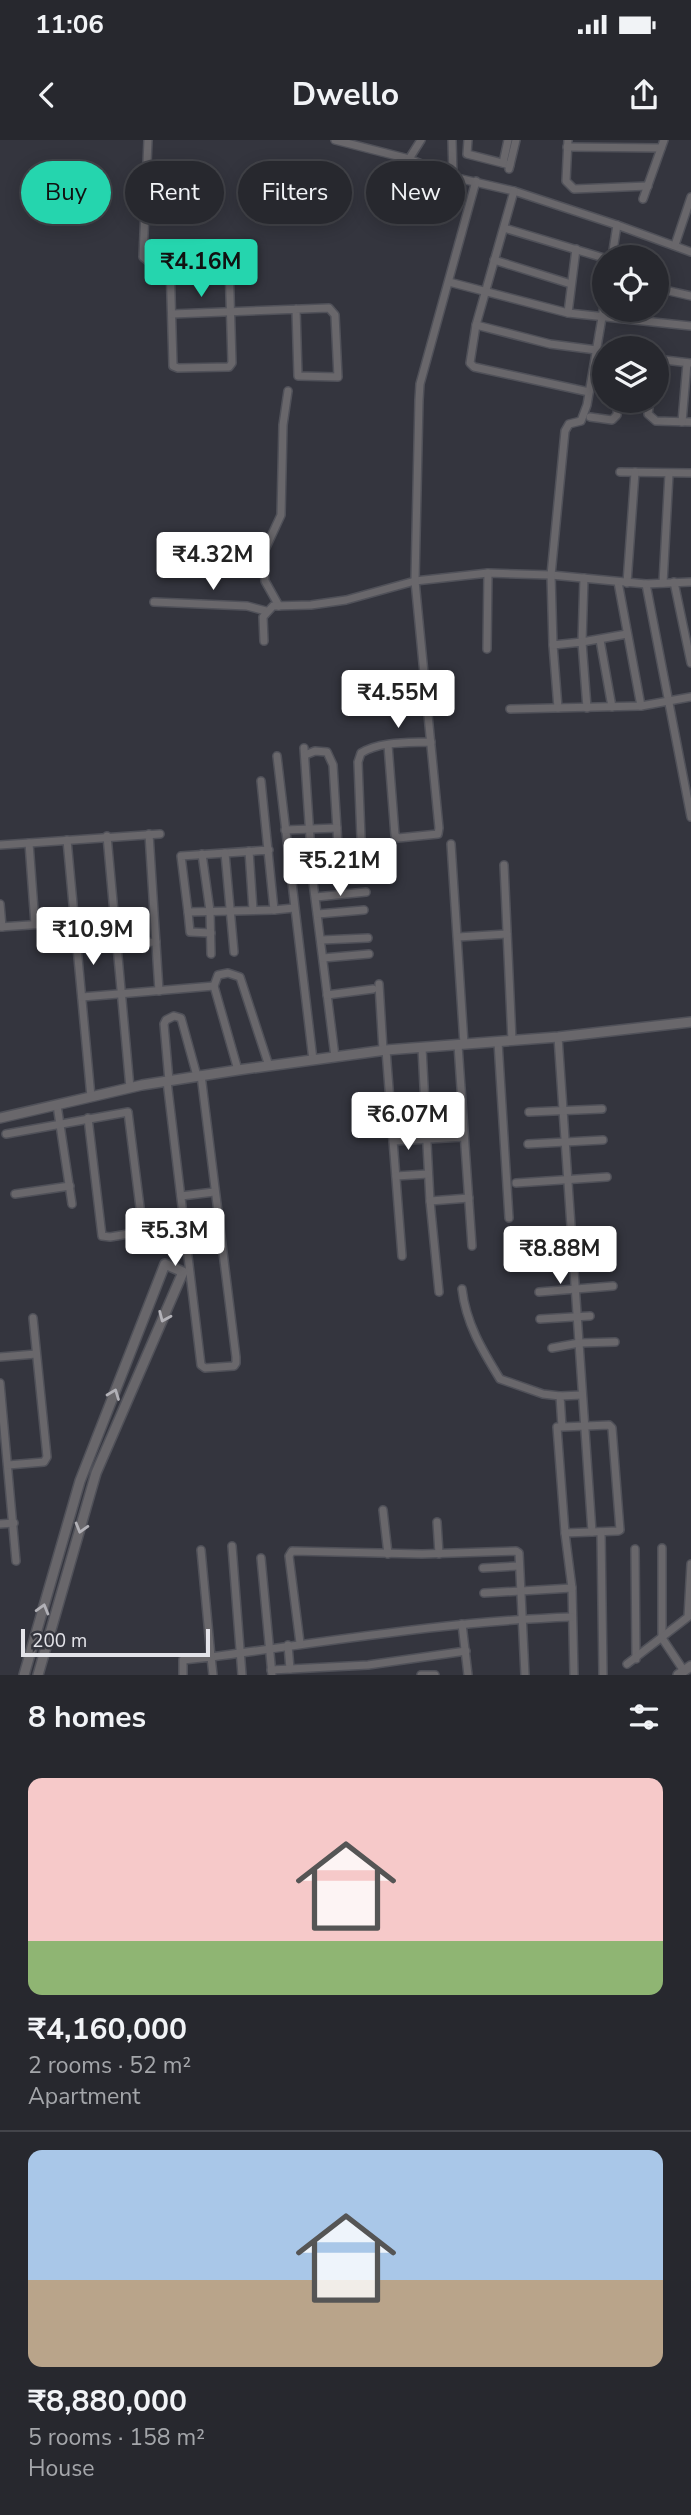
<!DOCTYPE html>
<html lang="en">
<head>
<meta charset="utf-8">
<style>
	:root { --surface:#27282e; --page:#2f3036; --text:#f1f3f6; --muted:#a4a6aa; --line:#43444a; --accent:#25d5ae }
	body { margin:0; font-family:"Nunito Sans",sans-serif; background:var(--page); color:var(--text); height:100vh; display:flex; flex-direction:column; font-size:26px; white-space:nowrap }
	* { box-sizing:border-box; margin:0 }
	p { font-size:23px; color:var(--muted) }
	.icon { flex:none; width:38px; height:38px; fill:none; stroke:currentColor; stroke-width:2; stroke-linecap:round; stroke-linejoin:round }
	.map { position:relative; height:1535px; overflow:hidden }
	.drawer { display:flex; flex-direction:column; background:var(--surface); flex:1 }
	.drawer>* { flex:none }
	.hud { position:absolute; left:21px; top:21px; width:649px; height:63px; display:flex; gap:14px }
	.controls { position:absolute; left:592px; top:105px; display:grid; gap:14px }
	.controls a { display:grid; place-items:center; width:77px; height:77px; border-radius:50%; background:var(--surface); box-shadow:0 4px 18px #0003,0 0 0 2px var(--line); font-size:35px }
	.scale { position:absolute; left:21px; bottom:18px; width:189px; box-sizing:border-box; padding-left:7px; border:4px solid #e3e3e9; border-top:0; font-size:19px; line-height:24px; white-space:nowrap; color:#e3e3e9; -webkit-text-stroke:5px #34353e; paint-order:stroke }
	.price { position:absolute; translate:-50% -60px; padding:0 16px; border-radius:7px; background:#fff; color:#222; font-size:23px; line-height:46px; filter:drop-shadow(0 2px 4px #0008) }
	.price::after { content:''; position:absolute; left:50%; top:42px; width:21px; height:16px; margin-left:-10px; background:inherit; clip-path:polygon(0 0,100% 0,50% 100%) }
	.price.current { background:var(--accent); color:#111 }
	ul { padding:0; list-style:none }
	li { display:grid; align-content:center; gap:14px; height:371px; padding:0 28px }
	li+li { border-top:2px solid var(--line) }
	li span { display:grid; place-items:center; height:217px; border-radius:14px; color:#555 }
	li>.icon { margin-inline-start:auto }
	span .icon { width:126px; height:126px; fill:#fffc; stroke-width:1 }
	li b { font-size:30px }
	h2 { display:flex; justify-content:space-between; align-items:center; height:84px; padding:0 28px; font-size:30px }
	.chip { padding:0 24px; border-radius:32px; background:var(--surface); box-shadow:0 4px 18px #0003,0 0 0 2px var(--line); font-size:24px; line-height:63px }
	.chip.current { background:var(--accent); color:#111 }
	.status { display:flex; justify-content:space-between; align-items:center; height:49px; padding:0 35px; background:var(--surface); direction:ltr }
	.status svg { height:19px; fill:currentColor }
	header { display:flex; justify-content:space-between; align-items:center; height:91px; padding:0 28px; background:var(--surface); font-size:32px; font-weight:700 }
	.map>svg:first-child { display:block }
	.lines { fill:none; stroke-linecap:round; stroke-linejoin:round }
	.minor-casing { stroke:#505159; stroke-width:10 }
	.tertiary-casing { stroke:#505159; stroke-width:12 }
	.minor { stroke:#69676b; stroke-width:7 }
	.tertiary { stroke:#69676b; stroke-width:9 }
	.oneway { stroke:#b2b1b7 }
</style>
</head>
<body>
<div class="status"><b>11:06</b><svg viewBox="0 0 49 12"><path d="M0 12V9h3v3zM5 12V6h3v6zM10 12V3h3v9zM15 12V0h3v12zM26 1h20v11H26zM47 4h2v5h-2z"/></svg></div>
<header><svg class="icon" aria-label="back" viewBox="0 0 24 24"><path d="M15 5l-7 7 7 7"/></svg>Dwello<svg class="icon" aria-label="share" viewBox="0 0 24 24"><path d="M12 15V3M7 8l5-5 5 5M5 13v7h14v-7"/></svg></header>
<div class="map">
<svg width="691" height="1535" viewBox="0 0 691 1535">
	<rect width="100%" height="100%" fill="#34353e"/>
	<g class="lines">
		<g class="minor-casing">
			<g id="minor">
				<polyline points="148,0 143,117 148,121 225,121 229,123 232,223 229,227 178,228 173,226 170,122"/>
				<polyline points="335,0 409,19 453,37 514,51 617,85 691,112"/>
				<polyline points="452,0 453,37"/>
				<polyline points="468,0 467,14 510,25"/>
				<polyline points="568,0 566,41 574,49 648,46"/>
				<polyline points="567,7 661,8"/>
				<polyline points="409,19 421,0"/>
				<polyline points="503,23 508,0"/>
				<polyline points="509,29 516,0"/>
				<polyline points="514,51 476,185 470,223 474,227 589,252"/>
				<polyline points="643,59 664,0"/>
				<polyline points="504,88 604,118"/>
				<polyline points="675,105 691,57"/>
				<polyline points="612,117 617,85"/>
				<polyline points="494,120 571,144"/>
				<polyline points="449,142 568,173 691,186"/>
				<polyline points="656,148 691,156"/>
				<polyline points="568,173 576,109"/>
				<polyline points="172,174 329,168 335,175 338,237 298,236 296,169"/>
				<polyline points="476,185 550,204 604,211"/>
				<polyline points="656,219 690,223"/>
				<polyline points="650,261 648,274 656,281 691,282"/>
				<polyline points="590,277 612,280 617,275 618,261"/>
				<polyline points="682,282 687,223"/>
				<polyline points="620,332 691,333"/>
				<polyline points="584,438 582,502 627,494"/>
				<polyline points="618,442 641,566"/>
				<polyline points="674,442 691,523"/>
				<polyline points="627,443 635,332"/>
				<polyline points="663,443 669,334"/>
				<polyline points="646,444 691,677"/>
				<polyline points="154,462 247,466 266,471"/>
				<polyline points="279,466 265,441 263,414 281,375 283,285 288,251"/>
				<polyline points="600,500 612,567"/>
				<polyline points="264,501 263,477 273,466 311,465 346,460 415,441 488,433 551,435 646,444 691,442"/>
				<polyline points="553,505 558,568"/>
				<polyline points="487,509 488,433"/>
				<polyline points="587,568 582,502 553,505 551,435 565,291 569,284 581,281 587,265 604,166"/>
				<polyline points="510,569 641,566 691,557"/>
				<polyline points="388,605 395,695 398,698 438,694 439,688 415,441 419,260 420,244 476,41"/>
				<polyline points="304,608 313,742 335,917"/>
				<polyline points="305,615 315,611 327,612 333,625 341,754"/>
				<polyline points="277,616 313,920"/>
				<polyline points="261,641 274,770 188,772 181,716 269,710"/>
				<polyline points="285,690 337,688"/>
				<polyline points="149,694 159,851"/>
				<polyline points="107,696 130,948"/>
				<path d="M361,698L358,622L361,613C380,601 409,603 431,602"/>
				<polyline points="67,700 91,957"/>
				<polyline points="29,703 35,784"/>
				<polyline points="451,704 464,904"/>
				<polyline points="0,705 160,694"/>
				<polyline points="249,711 253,770"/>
				<polyline points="225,713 234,812"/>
				<polyline points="202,714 210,771 211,814"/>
				<polyline points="504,725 512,901"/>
				<polyline points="316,757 366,752"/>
				<polyline points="0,764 2,787"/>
				<polyline points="274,770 294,768"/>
				<polyline points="188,772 190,792 211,793"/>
				<polyline points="318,774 364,770"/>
				<polyline points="0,787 74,782"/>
				<polyline points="458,797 507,794"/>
				<polyline points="321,800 368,798"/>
				<polyline points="117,804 156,802"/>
				<polyline points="323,818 369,814"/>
				<polyline points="379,844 383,910"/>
				<polyline points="327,855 373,849"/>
				<polyline points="82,857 214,846"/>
				<polyline points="558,897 592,1392"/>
				<polyline points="498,902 509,1078"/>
				<polyline points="458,905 472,1106"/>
				<polyline points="422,908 430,1061 439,1152"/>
				<polyline points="386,910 402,1116"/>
				<polyline points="238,930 214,846 218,835 228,833 240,837 269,926"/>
				<polyline points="167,941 201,1225 205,1228 234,1226 236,1223 236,1217 201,935"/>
				<polyline points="169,941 164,884 166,880 174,876 181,878 197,936"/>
				<polyline points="57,965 72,1064"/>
				<polyline points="529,972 602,969"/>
				<polyline points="88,978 102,1096 110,1097 159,1089"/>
				<polyline points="6,994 128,972 143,1091"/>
				<polyline points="393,1001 464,997"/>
				<polyline points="528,1004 603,1000"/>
				<polyline points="396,1036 428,1034"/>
				<polyline points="516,1043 607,1037"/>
				<polyline points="15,1054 70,1046"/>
				<polyline points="181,1056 214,1052"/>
				<polyline points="430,1061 469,1058"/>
				<polyline points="538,1096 608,1093"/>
				<polyline points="550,1123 610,1120"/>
				<path d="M462,1149C466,1183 482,1210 500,1239L543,1254L560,1256"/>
				<polyline points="539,1152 613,1146"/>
				<polyline points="540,1179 590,1176"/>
				<polyline points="552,1208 579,1203 615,1202"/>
				<polyline points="0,1217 36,1214"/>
				<polyline points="0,1243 16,1421"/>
				<polyline points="562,1287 609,1285 612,1288 620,1390 618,1391 565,1393 557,1287 562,1287 560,1256 582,1255"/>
				<polyline points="8,1325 44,1322 47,1317 33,1178"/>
				<polyline points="383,1370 388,1414"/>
				<polyline points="437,1382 439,1414"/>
				<polyline points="0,1384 14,1383"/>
				<polyline points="601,1392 603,1535"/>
				<polyline points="565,1393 572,1448 574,1535"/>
				<polyline points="232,1406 242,1535"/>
				<polyline points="662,1408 662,1498 684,1531"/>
				<polyline points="635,1409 636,1519"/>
				<path d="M201,1410L211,1517C332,1501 451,1481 572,1477"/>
				<polyline points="261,1418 272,1535"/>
				<polyline points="483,1428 519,1426"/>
				<polyline points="484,1453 572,1448"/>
				<polyline points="462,1484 468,1535"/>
				<polyline points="300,1503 289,1416 292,1411 422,1414 516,1411 519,1413 525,1535"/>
				<polyline points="288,1505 290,1529"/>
				<polyline points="627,1524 688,1477 691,1424"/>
				<polyline points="271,1530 368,1525 466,1511"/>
				<polyline points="183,1535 183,1520 211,1517 213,1535"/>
				<polyline points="421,1535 435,1535"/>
			</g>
		</g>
		<g class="tertiary-casing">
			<g id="tertiary">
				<polyline points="0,978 142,945 238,930 386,910 558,897 691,882"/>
				<polyline points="24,1535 80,1341 165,1124 183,1132 96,1333 38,1535"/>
				<polyline points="678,1535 691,1526"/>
			</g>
		</g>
		<use href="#minor" class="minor"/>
		<use href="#tertiary" class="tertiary"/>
	</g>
	<defs><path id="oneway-chevron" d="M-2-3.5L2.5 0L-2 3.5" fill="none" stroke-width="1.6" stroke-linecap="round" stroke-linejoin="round" transform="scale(1.75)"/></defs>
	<g class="oneway">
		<use href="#oneway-chevron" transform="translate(164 1177) rotate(113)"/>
		<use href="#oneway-chevron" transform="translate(114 1254) rotate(-69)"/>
		<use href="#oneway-chevron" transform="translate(81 1388) rotate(106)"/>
		<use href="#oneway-chevron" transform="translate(43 1469) rotate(-74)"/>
	</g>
</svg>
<div class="controls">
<a><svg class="icon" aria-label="locate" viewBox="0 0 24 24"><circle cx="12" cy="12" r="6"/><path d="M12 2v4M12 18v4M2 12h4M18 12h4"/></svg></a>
<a><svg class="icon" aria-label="layers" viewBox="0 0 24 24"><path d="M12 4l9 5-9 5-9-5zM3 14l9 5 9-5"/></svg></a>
</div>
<div class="scale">200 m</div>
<b class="price current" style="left:201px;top:159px">₹4.16M</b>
<b class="price" style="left:213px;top:452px">₹4.32M</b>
<b class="price" style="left:398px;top:590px">₹4.55M</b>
<b class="price" style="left:340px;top:758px">₹5.21M</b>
<b class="price" style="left:93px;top:827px">₹10.9M</b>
<b class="price" style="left:408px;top:1012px">₹6.07M</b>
<b class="price" style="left:175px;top:1128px">₹5.3M</b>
<b class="price" style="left:560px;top:1146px">₹8.88M</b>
<div class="hud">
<a class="chip current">Buy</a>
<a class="chip">Rent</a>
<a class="chip">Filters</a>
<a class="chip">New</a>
</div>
</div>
<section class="drawer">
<h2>8 homes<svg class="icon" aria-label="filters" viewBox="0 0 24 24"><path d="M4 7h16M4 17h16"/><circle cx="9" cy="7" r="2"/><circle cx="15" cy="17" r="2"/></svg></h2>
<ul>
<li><span style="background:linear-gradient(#f6c9c9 75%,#8fb573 0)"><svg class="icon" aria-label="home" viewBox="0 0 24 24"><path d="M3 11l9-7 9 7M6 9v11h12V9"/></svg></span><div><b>₹4,160,000</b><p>2 rooms · 52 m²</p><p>Apartment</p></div></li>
<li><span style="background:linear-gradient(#a9c7e8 60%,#b9a48a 0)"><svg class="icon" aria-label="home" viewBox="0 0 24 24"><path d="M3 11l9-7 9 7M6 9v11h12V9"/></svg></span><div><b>₹8,880,000</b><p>5 rooms · 158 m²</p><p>House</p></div></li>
</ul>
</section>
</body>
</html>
